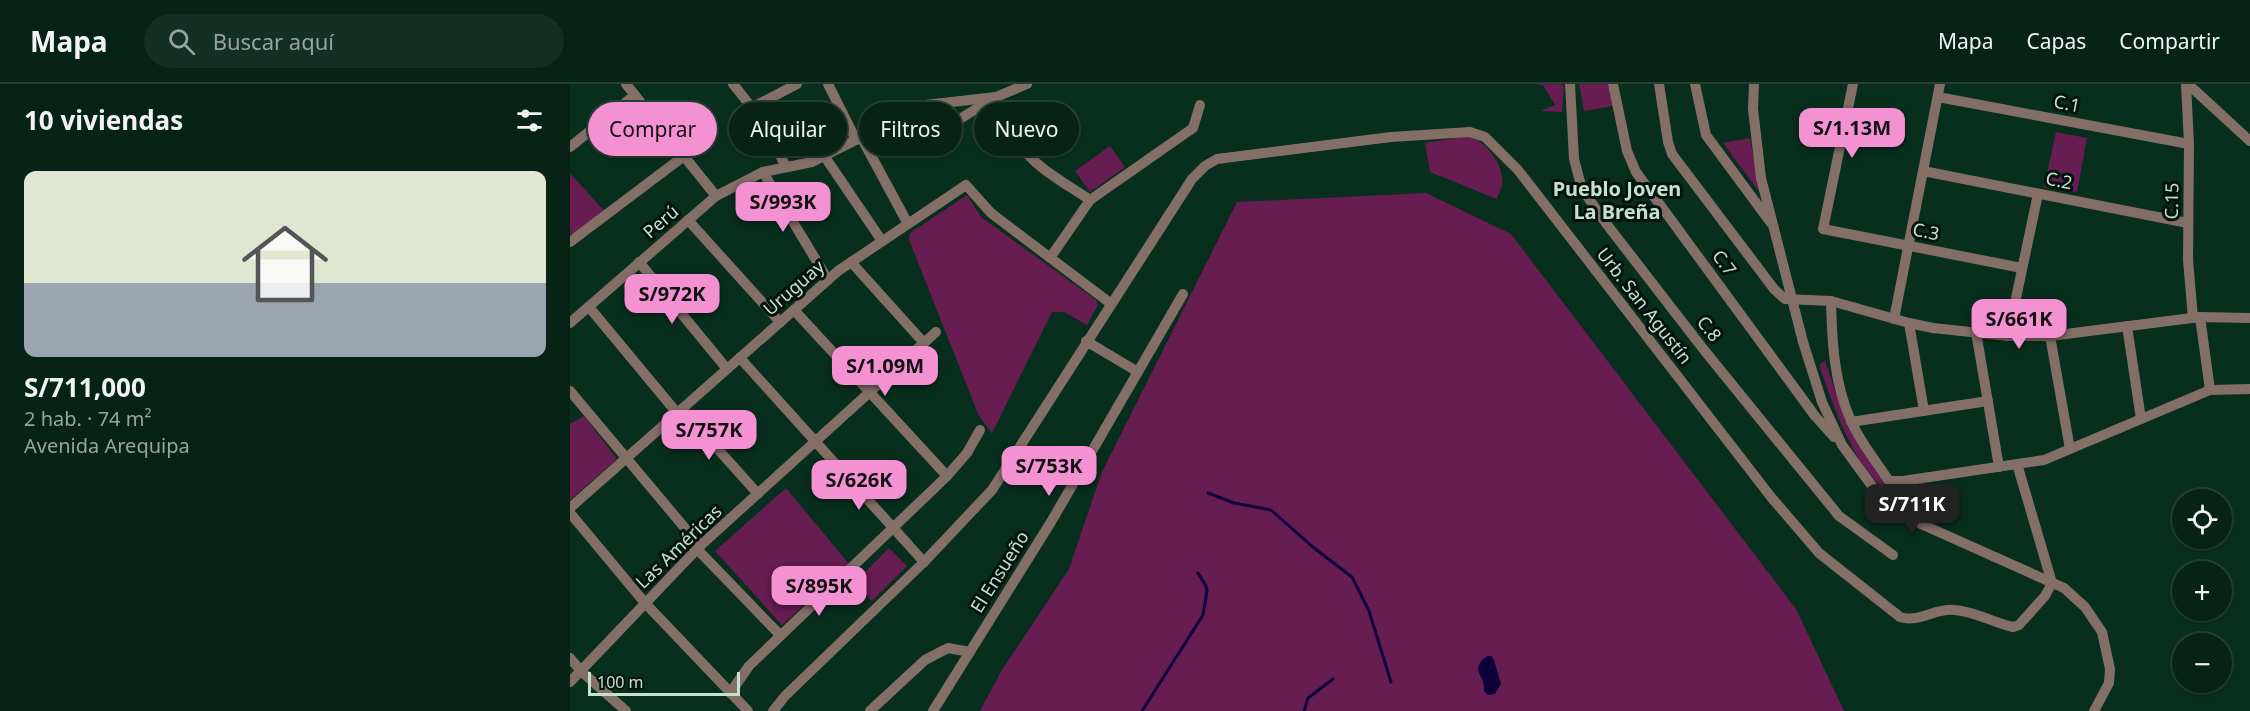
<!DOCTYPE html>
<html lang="es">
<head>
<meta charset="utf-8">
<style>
	:root { --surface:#062316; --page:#142f23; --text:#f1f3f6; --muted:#98a4a1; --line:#274035; --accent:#f491d3 }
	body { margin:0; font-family:"Noto Sans",sans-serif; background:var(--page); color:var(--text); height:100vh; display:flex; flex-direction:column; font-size:22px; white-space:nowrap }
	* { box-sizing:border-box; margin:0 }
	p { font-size:20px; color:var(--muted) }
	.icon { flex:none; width:33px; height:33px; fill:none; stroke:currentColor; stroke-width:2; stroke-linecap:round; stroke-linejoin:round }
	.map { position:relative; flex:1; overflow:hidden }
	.side { display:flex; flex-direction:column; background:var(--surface); width:570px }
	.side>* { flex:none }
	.guide { position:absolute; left:18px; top:18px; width:570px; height:54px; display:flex; gap:12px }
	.controls { position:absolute; left:1602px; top:405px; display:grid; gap:12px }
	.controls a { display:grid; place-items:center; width:60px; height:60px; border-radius:50%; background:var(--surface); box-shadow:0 2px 4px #0004,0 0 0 2px var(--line); font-size:30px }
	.scale { position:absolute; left:18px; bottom:15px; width:152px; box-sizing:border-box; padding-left:6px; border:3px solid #c6e0d1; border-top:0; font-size:16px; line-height:21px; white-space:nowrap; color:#c6e0d1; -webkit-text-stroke:4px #02140b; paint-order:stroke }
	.price { position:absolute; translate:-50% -51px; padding:0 14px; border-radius:12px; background:var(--accent); color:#111; font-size:20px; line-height:39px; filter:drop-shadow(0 2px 3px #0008) }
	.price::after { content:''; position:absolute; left:50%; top:36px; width:18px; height:14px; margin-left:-9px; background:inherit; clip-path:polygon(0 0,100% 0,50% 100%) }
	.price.active { background:#222; color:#fff }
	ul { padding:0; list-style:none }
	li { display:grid; align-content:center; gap:12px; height:318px; padding:0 24px }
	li+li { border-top:2px solid var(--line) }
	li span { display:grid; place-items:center; height:186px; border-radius:12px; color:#555 }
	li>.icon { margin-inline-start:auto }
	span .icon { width:108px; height:108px; fill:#fffc; stroke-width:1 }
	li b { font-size:26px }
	h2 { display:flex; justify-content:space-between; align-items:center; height:72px; padding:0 24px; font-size:26px }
	.pill { padding:0 21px; border-radius:27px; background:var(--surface); box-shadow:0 2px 4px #0004,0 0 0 2px var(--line); font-size:21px; line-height:54px }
	.pill.active { background:var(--accent); color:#111 }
	header { display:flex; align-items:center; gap:36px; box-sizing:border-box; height:84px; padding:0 30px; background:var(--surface); border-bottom:2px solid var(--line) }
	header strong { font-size:28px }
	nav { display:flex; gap:33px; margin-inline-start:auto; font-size:21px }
	.search { width:420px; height:54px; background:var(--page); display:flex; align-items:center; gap:15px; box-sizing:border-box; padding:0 21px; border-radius:33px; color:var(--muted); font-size:22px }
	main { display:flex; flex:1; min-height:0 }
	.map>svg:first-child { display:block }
	.green { fill:#671c52 }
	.water { fill:#0e013b }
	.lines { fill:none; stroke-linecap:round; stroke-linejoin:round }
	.stream { stroke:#0e013b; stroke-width:3 }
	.minor { stroke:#846f67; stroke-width:10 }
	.labels { text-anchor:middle; stroke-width:6; stroke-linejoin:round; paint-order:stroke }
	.street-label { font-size:18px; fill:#c6e0d1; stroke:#02140b }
	.neighbourhood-label { font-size:20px; font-weight:bold; fill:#c6e0d1; stroke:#02140b }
</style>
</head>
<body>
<header>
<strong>Mapa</strong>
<div class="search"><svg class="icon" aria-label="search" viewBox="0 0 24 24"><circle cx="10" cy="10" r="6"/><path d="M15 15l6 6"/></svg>Buscar aquí</div>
<nav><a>Mapa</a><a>Capas</a><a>Compartir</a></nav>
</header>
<main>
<section class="side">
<h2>10 viviendas<svg class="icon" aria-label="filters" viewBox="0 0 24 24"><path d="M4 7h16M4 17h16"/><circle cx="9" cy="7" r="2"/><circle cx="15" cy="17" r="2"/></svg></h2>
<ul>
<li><span style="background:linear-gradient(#dfe7d0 60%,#9aa5b1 0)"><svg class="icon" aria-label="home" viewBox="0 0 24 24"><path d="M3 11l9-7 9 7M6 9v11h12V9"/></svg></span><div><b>S/711,000</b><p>2 hab. · 74 m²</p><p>Avenida Arequipa</p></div></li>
</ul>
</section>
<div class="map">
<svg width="1680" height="627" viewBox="0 0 1680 627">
	<rect width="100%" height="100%" fill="#082f1e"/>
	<g class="green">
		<polygon points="963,0 991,0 994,2 992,28 970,27 985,21 973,1"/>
		<polygon points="1009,0 1038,0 1043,22 1014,27"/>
		<polygon points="1486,48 1517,54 1507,108 1474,103"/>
		<path d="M899,52C916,58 935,81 932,101C932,105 928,110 927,115L860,88L855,59Z"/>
		<polygon points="1180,54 1190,109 1153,59"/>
		<polygon points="540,62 555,83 520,108 505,87"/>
		<polygon points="0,89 35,128 12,146 0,150"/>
		<polygon points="856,109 941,150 1226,525 1274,627 410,627 430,589 499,485 532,388 667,118"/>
		<polygon points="397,111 411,133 526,216 528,221 517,241 494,228 482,228 422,349 409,332 339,156 340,149"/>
		<path d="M1255,277L1277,342L1317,402L1326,407V414C1284,388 1265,325 1249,281Z"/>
		<polygon points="14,332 47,375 0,416 0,340"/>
		<polygon points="216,404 279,480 212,541 145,467"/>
		<polygon points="319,464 337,482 302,517 284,499"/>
	</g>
	<path class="water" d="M917,572H921L924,576L931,600L925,610L918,611L914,607C916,590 898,587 917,572Z"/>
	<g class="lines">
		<g class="stream">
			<polyline points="638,409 664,419 701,426 744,464 782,493 799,527 821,598"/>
			<polyline points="572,627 633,531 637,507 636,502 628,489"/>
			<polyline points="734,627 738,614 763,595"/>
		</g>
		<g class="minor">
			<polyline points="56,0 146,112"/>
			<path d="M163,0C186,27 201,51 216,83"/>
			<polyline points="258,0 286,56"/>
			<polyline points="1000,0 1004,75 1012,105 1035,138 1134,266 1269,432 1323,471"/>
			<polyline points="1043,0 1057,67 1066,88 1245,332 1264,353"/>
			<polyline points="1089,0 1098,58 1102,70 1204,205 1215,215 1261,217 1339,239 1363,244 1438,252 1480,252 1630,233 1680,234"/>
			<polyline points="1125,0 1136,51 1201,139"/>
			<polyline points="1184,0 1183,25 1191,94 1233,258 1252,318 1272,361 1302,402 1326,425 1351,440 1494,504 1515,523 1532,548 1540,585 1539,599 1524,627"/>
			<polyline points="1283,0 1253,145 1452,184"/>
			<polyline points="1616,0 1619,60 1618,176 1623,234"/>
			<polyline points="1618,0 1680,57"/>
			<polyline points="1368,13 1619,60"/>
			<polyline points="355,21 373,45 426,13 457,0"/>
			<polyline points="183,23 227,0"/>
			<polyline points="291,53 338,140"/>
			<polyline points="0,63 65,11"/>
			<polyline points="255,73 312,157"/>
			<polyline points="1353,87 1618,139"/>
			<polyline points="193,88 258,196"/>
			<polyline points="118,136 210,238"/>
			<polyline points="0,158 114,72"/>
			<polyline points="480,174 520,116 623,44 630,21"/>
			<polyline points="69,178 157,285"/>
			<polyline points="281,178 354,259"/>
			<path d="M1261,217C1262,258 1264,299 1281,337C1290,358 1306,377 1319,397H1333L1474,376L1640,306L1680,305"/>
			<polyline points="19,223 107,329"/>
			<polyline points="224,226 377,392"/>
			<polyline points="1630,233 1640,306"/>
			<polyline points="1324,235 1370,0"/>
			<path d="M0,239L146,112L193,88L242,78L355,21L426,13C433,27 439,43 447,56C463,83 495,99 520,116"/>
			<polyline points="1339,239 1354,327"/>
			<polyline points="1557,242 1571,335"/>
			<polyline points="1406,248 1429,383"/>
			<polyline points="1438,252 1468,110"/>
			<polyline points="1480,252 1500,365"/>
			<polyline points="516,257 568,288"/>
			<polyline points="170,274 354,478"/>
			<polyline points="0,307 130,462"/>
			<polyline points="112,325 188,410"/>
			<polyline points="1281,338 1418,317"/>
			<polyline points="0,424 268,187 396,101 421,129 540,219"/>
			<polyline points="0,429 75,519 178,627"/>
			<polyline points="127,465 210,551"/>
			<polyline points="0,574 11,587 56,627"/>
			<polyline points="0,598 130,462 366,248"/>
			<polyline points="160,609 179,582 377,392 397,369 410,346"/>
			<path d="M203,627L215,612L354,478L422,406L622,95L635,82L647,75L821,53L900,48L915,53L948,86L1201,413L1249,469L1330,533C1349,539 1365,524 1384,526C1404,527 1424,539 1443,543L1449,541L1475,512L1482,499L1447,380"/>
			<polyline points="300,627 355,576 378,564 400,568"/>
			<polyline points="363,627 481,438 613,210"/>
		</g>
	</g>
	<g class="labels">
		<g class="street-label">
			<text transform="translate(1497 20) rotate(11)" y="6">C.1</text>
			<text transform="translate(1489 97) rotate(11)" y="6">C.2</text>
			<text transform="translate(1602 117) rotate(-89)" y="6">C.15</text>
			<text transform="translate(91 138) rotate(-41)" y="6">Perú</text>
			<text transform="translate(1356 148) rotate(11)" y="6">C.3</text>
			<text transform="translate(1154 179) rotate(53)" y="6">C.7</text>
			<text transform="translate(224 204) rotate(-41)" y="6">Uruguay</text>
			<text transform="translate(1074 222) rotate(52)" y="6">Urb. San Agustín</text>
			<text transform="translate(1139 245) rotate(52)" y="6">C.8</text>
			<text transform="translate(109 463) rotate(-44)" y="6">Las Américas</text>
			<text transform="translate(430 488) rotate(-58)" y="6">El Ensueño</text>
		</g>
		<g class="neighbourhood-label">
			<text x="1047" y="112">Pueblo Joven<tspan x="1047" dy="23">La Breña</tspan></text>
		</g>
	</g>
</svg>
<div class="controls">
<a><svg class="icon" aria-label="locate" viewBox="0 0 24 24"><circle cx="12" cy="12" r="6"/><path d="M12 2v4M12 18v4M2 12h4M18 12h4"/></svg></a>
<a>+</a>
<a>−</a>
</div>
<div class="scale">100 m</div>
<b class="price" style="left:1282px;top:75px">S/1.13M</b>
<b class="price" style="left:213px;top:149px">S/993K</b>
<b class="price" style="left:102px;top:241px">S/972K</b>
<b class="price" style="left:1449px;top:266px">S/661K</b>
<b class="price" style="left:315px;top:313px">S/1.09M</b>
<b class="price" style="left:139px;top:377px">S/757K</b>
<b class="price" style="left:479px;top:413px">S/753K</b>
<b class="price" style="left:289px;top:427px">S/626K</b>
<b class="price active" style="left:1342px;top:451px">S/711K</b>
<b class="price" style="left:249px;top:533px">S/895K</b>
<div class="guide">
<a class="pill active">Comprar</a>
<a class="pill">Alquilar</a>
<a class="pill">Filtros</a>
<a class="pill">Nuevo</a>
</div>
</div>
</main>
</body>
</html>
